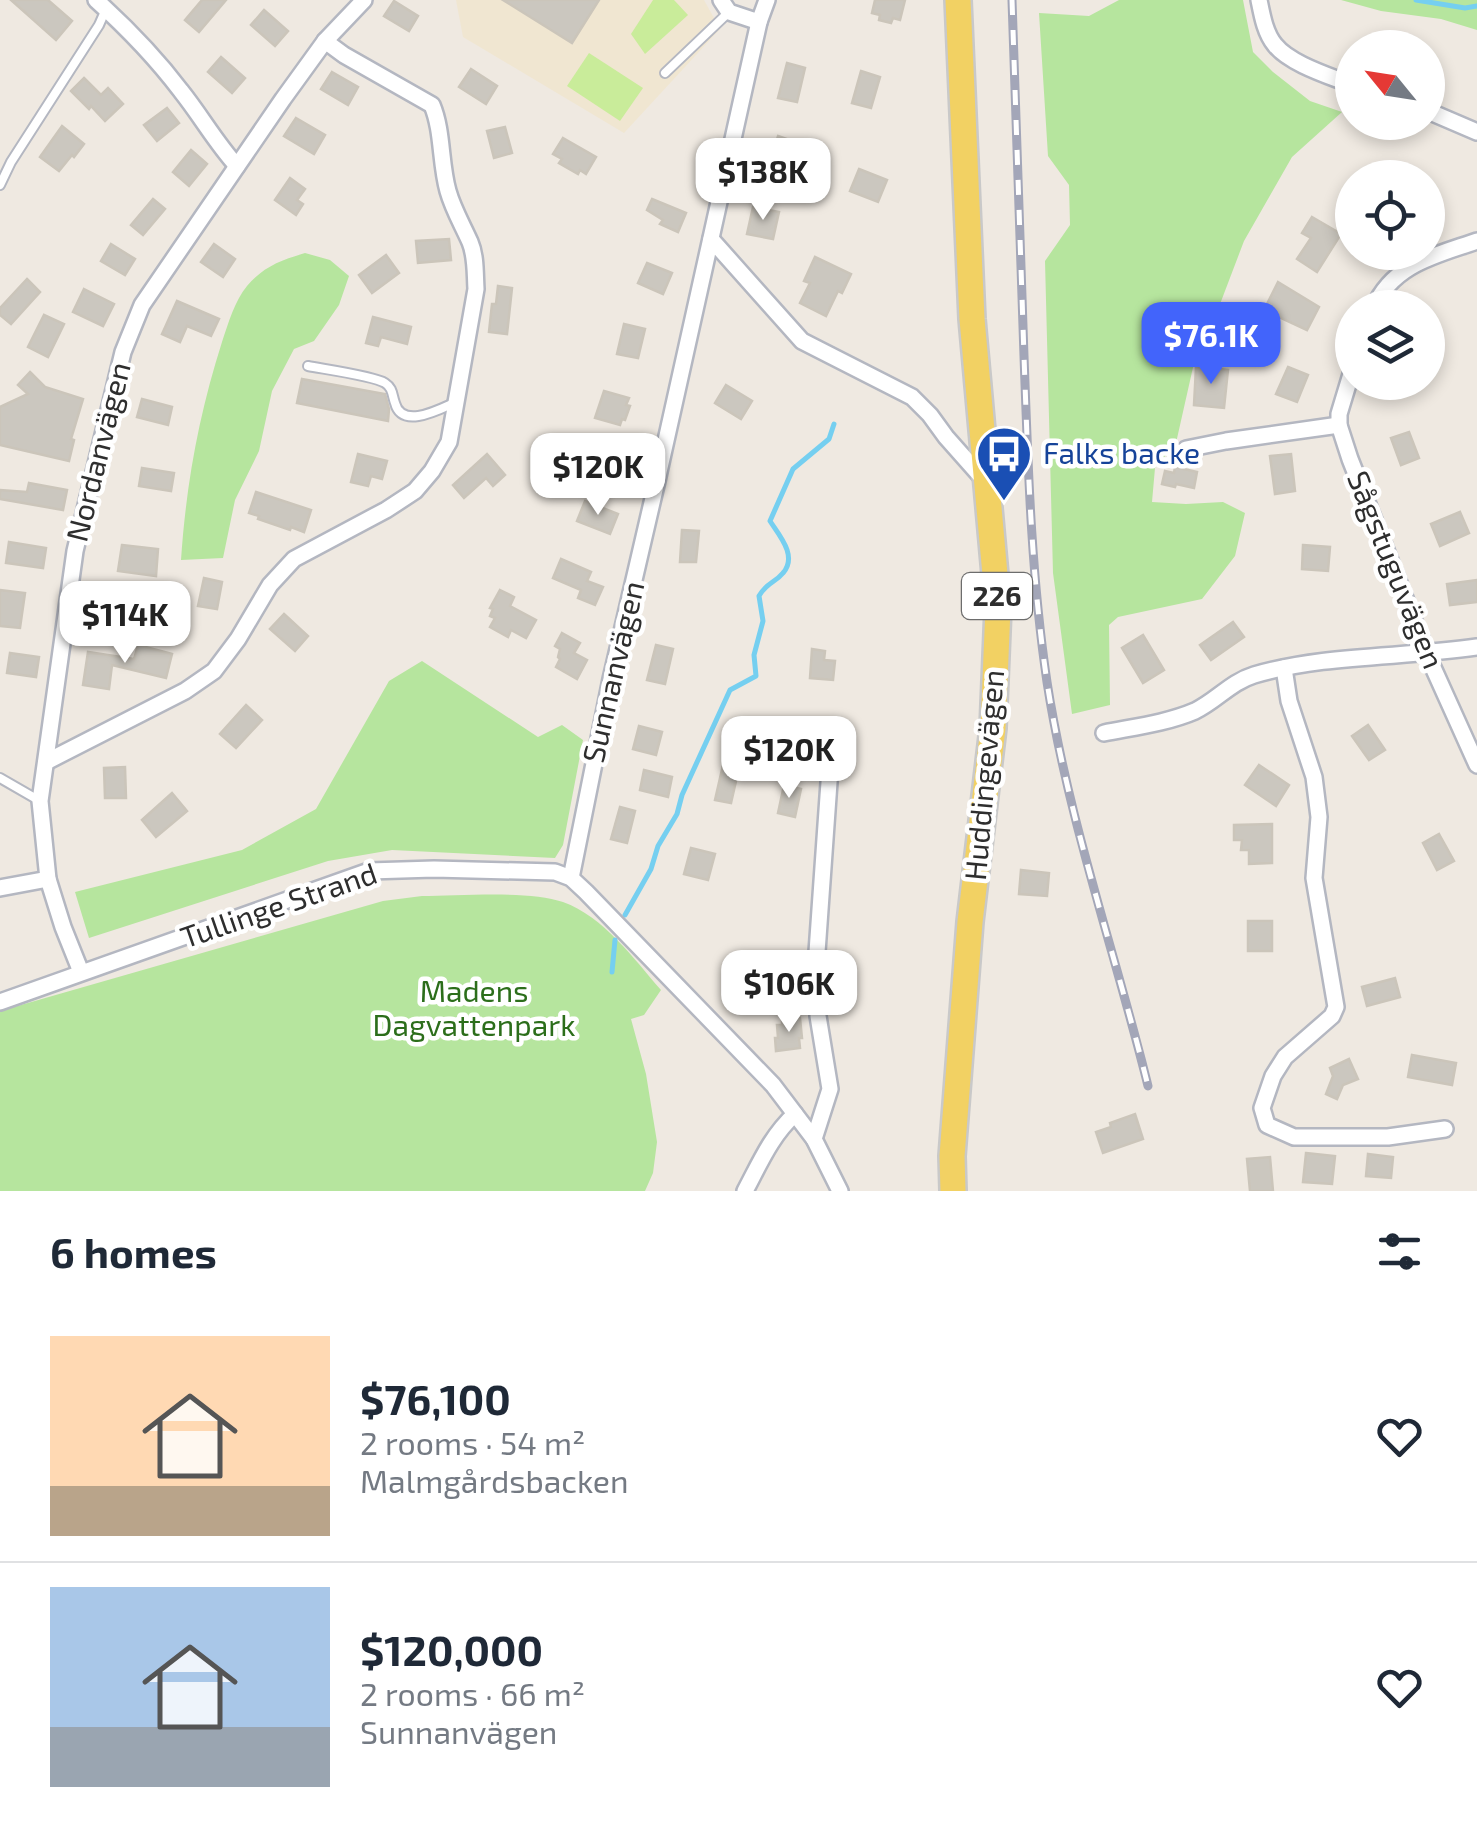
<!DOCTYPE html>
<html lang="en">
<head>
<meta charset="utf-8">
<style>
	:root { --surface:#fff; --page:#f6f6f7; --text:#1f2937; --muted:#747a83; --line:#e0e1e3; --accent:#4264fb }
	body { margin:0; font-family:"Exo 2",sans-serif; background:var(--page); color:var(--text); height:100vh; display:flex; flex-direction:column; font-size:38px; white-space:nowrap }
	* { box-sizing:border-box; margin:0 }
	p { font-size:32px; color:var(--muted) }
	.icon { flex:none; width:55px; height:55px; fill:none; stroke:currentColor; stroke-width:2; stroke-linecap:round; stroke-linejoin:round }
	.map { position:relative; height:1191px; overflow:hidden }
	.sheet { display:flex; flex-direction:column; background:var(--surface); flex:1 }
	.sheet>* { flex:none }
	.needle { width:65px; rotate:300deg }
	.tools { position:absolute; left:1335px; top:30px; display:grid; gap:20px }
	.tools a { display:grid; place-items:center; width:110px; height:110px; border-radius:50%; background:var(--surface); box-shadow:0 5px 15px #0003; font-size:50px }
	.price { position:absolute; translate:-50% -85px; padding:0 22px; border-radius:20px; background:#fff; color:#222; font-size:32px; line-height:65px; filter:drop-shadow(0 2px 5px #0008) }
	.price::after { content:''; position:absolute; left:50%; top:60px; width:30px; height:22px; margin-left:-15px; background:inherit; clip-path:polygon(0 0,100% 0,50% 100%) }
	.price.current { background:var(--accent); color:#fff }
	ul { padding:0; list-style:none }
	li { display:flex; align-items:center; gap:30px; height:250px; padding:0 50px }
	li+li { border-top:2px solid var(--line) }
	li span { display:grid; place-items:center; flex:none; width:280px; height:200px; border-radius:0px; color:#555 }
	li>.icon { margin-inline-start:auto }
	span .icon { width:120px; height:120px; fill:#fffc; stroke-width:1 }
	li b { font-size:42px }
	h2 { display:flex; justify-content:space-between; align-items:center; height:120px; padding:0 50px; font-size:42px }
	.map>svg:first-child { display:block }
	.education { fill:#f0e6d1 }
	.green { fill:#b6e59e }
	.pitch { fill:#c9ec9a }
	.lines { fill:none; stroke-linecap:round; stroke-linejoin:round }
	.stream { stroke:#75cff0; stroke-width:5 }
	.building { fill:#cbc7bf; stroke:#cbc5ba; stroke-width:2.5 }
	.lane-casing { stroke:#b4b7c1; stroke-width:12 }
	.street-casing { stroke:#b4b7c1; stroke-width:20 }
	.primary-casing { stroke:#c9c9c9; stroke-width:30 }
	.lane { stroke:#fff; stroke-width:8 }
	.street { stroke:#fff; stroke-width:15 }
	.primary { stroke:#f2d163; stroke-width:25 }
	.rail-casing { stroke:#a3a6b8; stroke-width:9 }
	.rail { stroke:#fff; stroke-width:5; stroke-dasharray:15; stroke-linecap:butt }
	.labels { text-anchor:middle; stroke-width:9; stroke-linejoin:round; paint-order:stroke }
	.shield { fill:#fff; stroke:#6d6d6d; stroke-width:2.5 }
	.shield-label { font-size:28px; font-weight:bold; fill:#2e2e2e }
	.street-label { font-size:30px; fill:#2e2e2e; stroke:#fff }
	.transit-label { font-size:30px; fill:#164399; stroke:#fff; text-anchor:start }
	.park-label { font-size:30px; fill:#2c6e1b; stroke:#fff }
</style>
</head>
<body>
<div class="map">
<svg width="1477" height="1191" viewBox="0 0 1477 1191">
	<rect width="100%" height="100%" fill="#efe9e1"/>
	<polygon class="education" points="456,0 704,0 720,29 624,133 463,37"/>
	<g class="green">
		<polygon points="1119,0 1243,0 1253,52 1273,72 1310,101 1342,112 1292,157 1244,241 1217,312 1196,354 1176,443 1155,468 1152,502 1186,504 1223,502 1245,513 1235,556 1202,599 1118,617 1109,625 1110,705 1072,714 1053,573 1045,261 1070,225 1069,185 1048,156 1039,13 1089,16"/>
		<polygon points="1341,0 1477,0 1477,30 1441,19 1381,11"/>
		<path d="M305,253L330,260L349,276L339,305L314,341L294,349L272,391L259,451L235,500L223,558L181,560C186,485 199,414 222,342C228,324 235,300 247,286C264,266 282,260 305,253Z"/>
		<polygon points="422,661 538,737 562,725 583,740 563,845 555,858 392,850 328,861 89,938 75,892 242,850 316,809 389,681"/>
		<path d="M422,896C459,896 529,890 563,902C604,917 633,958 661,990L644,1015L631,1019L646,1074L657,1142L653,1173L645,1191H0V1011L383,901Z"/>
	</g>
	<g class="pitch">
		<polygon points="653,0 674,0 688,15 645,54 631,34"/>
		<polygon points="589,53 643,88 620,121 567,86"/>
	</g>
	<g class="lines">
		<g class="stream">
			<polyline points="1416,0 1465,8 1477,6"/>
			<path d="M625,915L651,869L658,846L677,814L682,795L730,690L756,676L754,655L763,621L759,596C767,582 775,583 783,573C798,556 779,535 770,521L793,469L829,439L834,424"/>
			<polyline points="612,972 615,940"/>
		</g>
	</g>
	<g class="building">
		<polygon points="11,0 48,0 72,21 56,40"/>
		<polygon points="202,0 226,0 199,32 185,20"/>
		<polygon points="503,0 599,0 572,43"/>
		<polygon points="875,0 905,0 900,20 893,18 891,23 879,20 880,15 872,13"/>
		<polygon points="394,1 418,16 409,31 384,16"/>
		<polygon points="264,10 288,31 275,46 251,25"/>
		<polygon points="221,57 245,78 232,93 208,72"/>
		<polygon points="787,63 805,68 797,102 778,98"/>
		<polygon points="471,69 497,86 486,104 459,87"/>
		<polygon points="861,71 880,77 871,108 852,103"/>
		<polygon points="332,72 358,87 348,105 321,89"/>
		<polygon points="84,78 101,95 108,88 123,104 105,121 91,106 89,109 71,91"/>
		<polygon points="167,108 179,123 157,141 144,125"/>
		<polygon points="296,118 325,135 314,154 284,136"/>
		<polygon points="62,126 84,144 74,157 72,155 59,171 40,157"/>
		<polygon points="505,127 512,153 494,158 487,131"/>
		<polygon points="778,136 804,145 797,165 802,167 797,182 772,174 780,152 774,150"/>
		<polygon points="563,138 596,157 586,174 580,170 578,174 559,163 562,159 553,154"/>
		<polygon points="191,150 207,164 189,186 173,172"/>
		<polygon points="859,169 887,180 878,202 850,191"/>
		<polygon points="290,178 305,189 297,200 303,204 296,215 275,200"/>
		<polygon points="153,199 165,209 143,235 131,225"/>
		<polygon points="652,199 686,213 678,232 660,224 663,220 647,210"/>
		<polygon points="753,207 779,212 773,239 747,234"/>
		<polygon points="1312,217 1341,234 1317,272 1297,259 1311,238 1302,233"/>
		<polygon points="449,239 451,260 418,263 416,241"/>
		<polygon points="111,244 135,259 125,275 101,261"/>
		<polygon points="214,244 235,259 223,277 201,262"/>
		<polygon points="386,255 399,273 372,293 359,275"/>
		<polygon points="815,257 851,274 842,293 838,291 826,316 800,303 810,283 804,281"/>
		<polygon points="647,263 672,273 663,294 638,283"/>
		<polygon points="27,279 40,292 11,324 0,315 0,308"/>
		<polygon points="1278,282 1319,307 1307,330 1264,310"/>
		<polygon points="498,286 512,288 507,334 489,332 492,304 496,304"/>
		<polygon points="84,289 114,304 103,326 73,312"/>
		<polygon points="177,301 219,319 211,336 187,326 180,342 162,334"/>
		<polygon points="44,315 64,324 48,357 28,347"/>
		<polygon points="373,317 411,327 407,344 381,337 378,346 366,343"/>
		<polygon points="624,324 645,329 638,358 617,354"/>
		<polygon points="1196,367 1228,370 1224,408 1194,405"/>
		<polygon points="1288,367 1308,375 1297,402 1276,394"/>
		<polygon points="30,372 45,387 83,399 71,439 74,440 69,461 0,445 0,407 28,394 18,385"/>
		<polygon points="302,379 385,394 389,409 388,421 297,403"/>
		<polygon points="726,385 752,401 741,419 715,403"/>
		<polygon points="604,391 629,398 626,405 630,406 625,420 622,419 620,425 595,418"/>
		<polygon points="142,399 172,407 168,425 137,417"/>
		<polygon points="1409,432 1419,458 1401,465 1391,438"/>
		<polygon points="358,454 387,461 382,479 371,476 368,486 351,482"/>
		<polygon points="487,454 505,475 493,486 486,478 464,498 453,485"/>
		<polygon points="1291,454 1295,491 1275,494 1270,456"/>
		<polygon points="1175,467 1197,472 1194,488 1176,484 1175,487 1162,484 1165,471 1174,473"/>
		<polygon points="142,468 174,473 171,491 139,486"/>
		<polygon points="29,483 67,490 63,510 0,499 0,490 27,492"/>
		<polygon points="256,492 311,510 304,532 291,527 290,530 258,519 259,516 249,513"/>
		<polygon points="585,501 618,514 610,534 577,521"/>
		<polygon points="1460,512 1469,533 1440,546 1431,524"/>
		<polygon points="682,530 699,531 696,562 680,562"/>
		<polygon points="9,542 46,548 43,568 6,563"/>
		<polygon points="122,545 158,549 156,576 118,571"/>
		<polygon points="1303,545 1330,547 1328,571 1302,569"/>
		<polygon points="561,559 591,572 587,581 603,587 595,605 578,598 581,590 553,578"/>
		<polygon points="204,578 222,582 217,609 198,606"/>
		<polygon points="1477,580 1477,602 1450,605 1447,584"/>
		<polygon points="0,590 25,593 20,628 0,626"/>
		<polygon points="500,590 514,597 510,606 536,620 526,638 511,630 508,637 490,627 495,618 490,616 493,609 490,608"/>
		<polygon points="117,594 134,597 130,626 113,624"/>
		<polygon points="284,614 308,636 295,651 270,629"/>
		<polygon points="1233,622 1244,637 1211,660 1200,645"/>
		<polygon points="562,633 580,643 574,653 587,660 577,679 556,667 560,659 558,657 560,649 555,646"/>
		<polygon points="1143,635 1164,670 1143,683 1122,648"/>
		<polygon points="138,645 172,654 166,678 112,665 109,689 83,685 88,652 134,659"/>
		<polygon points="656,645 673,649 665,684 647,680"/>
		<polygon points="812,649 825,651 824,660 835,661 833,680 810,678"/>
		<polygon points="10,653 39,657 36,677 7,673"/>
		<polygon points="246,705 262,720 236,748 220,734"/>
		<polygon points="1368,725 1385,750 1369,760 1352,736"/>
		<polygon points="639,726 662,732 656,755 633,749"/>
		<polygon points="723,765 739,768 731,803 715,800"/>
		<polygon points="1259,765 1289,785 1276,806 1245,785"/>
		<polygon points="125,767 126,798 105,798 104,768"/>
		<polygon points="644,770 672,777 668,797 640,790"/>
		<polygon points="784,785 801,789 795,817 778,813"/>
		<polygon points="172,793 187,811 156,837 142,820"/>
		<polygon points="620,807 635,811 627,843 611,839"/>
		<polygon points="1272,824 1272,863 1249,864 1249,850 1241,850 1242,840 1234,840 1234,825"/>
		<polygon points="1439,834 1454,861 1437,870 1423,843"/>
		<polygon points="691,848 715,854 708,880 684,874"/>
		<polygon points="1021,870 1049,873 1047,896 1019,894"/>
		<rect x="1248" y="921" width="24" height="30"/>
		<polygon points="1395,978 1400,997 1367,1006 1362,987"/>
		<polygon points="800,1018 802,1038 799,1038 800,1048 776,1051 775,1038 778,1038 777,1025 782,1025 782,1020"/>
		<polygon points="1412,1055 1456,1063 1452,1085 1408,1077"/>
		<polygon points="1349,1059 1358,1079 1343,1085 1337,1099 1326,1094 1333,1076 1330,1068"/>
		<polygon points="1135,1114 1143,1139 1103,1153 1096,1132 1111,1127 1110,1123"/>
		<polygon points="1306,1153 1335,1156 1332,1184 1303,1182"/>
		<polygon points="1368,1154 1393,1157 1391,1178 1366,1176"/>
		<polygon points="1270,1157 1273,1191 1250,1191 1247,1159"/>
	</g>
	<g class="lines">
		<g class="lane-casing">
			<g id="lane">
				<polyline points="665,73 729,12"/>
				<polyline points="0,185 11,162 99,25 106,9"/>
				<path d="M308,366C323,369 374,376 385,383C393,388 392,395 395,403C402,430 440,409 456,402"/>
				<polyline points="0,778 40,801"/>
			</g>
		</g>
		<g class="street-casing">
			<g id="street">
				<path d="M96,0C127,28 156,58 181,91C201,116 216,143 237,166"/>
				<polyline points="721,0 729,12 759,22"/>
				<path d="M1259,0C1262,15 1265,33 1275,45C1290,64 1330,76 1352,85"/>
				<polyline points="1428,111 1477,132"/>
				<polyline points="711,239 802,341 912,397 930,415 946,437 985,481"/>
				<path d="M1374,308C1392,264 1437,255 1477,241"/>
				<polyline points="1352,371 1339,414 1339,425 1350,459 1427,654 1477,765"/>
				<polyline points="1186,449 1226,441 1339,425"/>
				<polyline points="1284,668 1289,701 1314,777 1319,817 1314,878 1336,1007 1332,1016 1285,1057 1273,1076 1262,1108 1267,1125 1294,1137 1388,1137 1445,1129"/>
				<path d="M1104,733C1134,727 1167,723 1195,711C1216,701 1231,682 1254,675C1326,654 1403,658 1477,647"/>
				<path d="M46,762L185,691L214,671L238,639L270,585L294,559L386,510L415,491L432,471L449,442L476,289C475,273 476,256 470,242C462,224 453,209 448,191C440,163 443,131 432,105L344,55L325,41"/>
				<polyline points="571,878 611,679 657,481 759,22 767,0"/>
				<polyline points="0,888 48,879"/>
				<polyline points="81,972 63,927 48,879 40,801 75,551 123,352 142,305 283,99 325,41 364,0"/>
				<polyline points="0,1002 369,871 434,869 555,872 571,878 586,892 773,1085 814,1139 840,1191"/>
				<polyline points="814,1139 830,1089 818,1016 817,952 832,740"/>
				<path d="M745,1191C760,1163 771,1136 795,1114"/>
			</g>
		</g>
		<g class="primary-casing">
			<polyline id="primary" points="953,1191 952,1156 970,922 993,728 998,608 972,319 958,0"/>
		</g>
		<use href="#lane" class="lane"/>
		<use href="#street" class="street"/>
		<use href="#primary" class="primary"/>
		<g class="rail-casing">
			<path id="rail" d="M1012,0C1016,119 1020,238 1024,356C1028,465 1031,574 1047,682C1068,819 1115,952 1148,1086"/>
		</g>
		<use href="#rail" class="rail"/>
	</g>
	<defs>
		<g id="bus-pin" transform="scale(2.875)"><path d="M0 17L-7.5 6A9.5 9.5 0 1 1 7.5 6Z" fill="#1a4fb4" stroke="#fff"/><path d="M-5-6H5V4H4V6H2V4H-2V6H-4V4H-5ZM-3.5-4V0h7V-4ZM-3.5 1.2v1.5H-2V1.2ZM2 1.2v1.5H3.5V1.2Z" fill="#fff"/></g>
	</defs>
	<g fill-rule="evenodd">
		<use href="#bus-pin" x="1004" y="454"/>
	</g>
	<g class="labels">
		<rect class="shield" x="962" y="573" width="70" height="46" rx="8"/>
		<g class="shield-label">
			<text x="997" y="606">226</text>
		</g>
		<g class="street-label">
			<text transform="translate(99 452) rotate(-76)" y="10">Nordanvägen</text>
			<text transform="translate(1395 570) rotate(68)" y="10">Sågstuguvägen</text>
			<text transform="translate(614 672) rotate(-77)" y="10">Sunnanvägen</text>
			<text transform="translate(985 775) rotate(-85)" y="10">Huddingevägen</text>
			<text transform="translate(279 906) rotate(-19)" y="10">Tullinge Strand</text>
		</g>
		<g class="transit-label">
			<text x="1043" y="464">Falks backe</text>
		</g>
		<g class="park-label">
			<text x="474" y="1002">Madens<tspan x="474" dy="34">Dagvattenpark</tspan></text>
		</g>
	</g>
</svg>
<div class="tools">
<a><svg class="needle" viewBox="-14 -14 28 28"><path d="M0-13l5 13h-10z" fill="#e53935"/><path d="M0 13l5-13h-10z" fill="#747a83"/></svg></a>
<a><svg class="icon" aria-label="locate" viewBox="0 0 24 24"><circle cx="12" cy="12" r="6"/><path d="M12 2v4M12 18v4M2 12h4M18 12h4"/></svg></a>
<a><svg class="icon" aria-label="layers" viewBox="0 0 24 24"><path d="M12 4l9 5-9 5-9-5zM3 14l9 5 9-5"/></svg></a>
</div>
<b class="price" style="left:763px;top:223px">$138K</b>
<b class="price current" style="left:1211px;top:387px">$76.1K</b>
<b class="price" style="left:598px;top:518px">$120K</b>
<b class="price" style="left:125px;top:666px">$114K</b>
<b class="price" style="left:789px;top:801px">$120K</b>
<b class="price" style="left:789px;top:1035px">$106K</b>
</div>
<section class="sheet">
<h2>6 homes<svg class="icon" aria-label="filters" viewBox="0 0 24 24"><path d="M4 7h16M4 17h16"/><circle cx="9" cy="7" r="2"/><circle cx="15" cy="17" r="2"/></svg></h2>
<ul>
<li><span style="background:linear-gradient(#ffd9b3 75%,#b9a48a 0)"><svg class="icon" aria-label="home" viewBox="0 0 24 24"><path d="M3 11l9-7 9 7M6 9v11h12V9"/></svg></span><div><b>$76,100</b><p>2 rooms · 54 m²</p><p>Malmgårdsbacken</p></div><svg class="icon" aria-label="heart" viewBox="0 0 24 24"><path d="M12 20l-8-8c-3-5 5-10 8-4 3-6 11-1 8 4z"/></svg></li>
<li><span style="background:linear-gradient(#a9c7e8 70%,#9aa5b1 0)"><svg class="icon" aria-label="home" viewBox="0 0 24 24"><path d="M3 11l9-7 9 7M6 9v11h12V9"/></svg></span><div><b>$120,000</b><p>2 rooms · 66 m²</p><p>Sunnanvägen</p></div><svg class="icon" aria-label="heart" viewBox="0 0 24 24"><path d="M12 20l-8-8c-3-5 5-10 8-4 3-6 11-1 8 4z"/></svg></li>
</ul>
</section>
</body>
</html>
